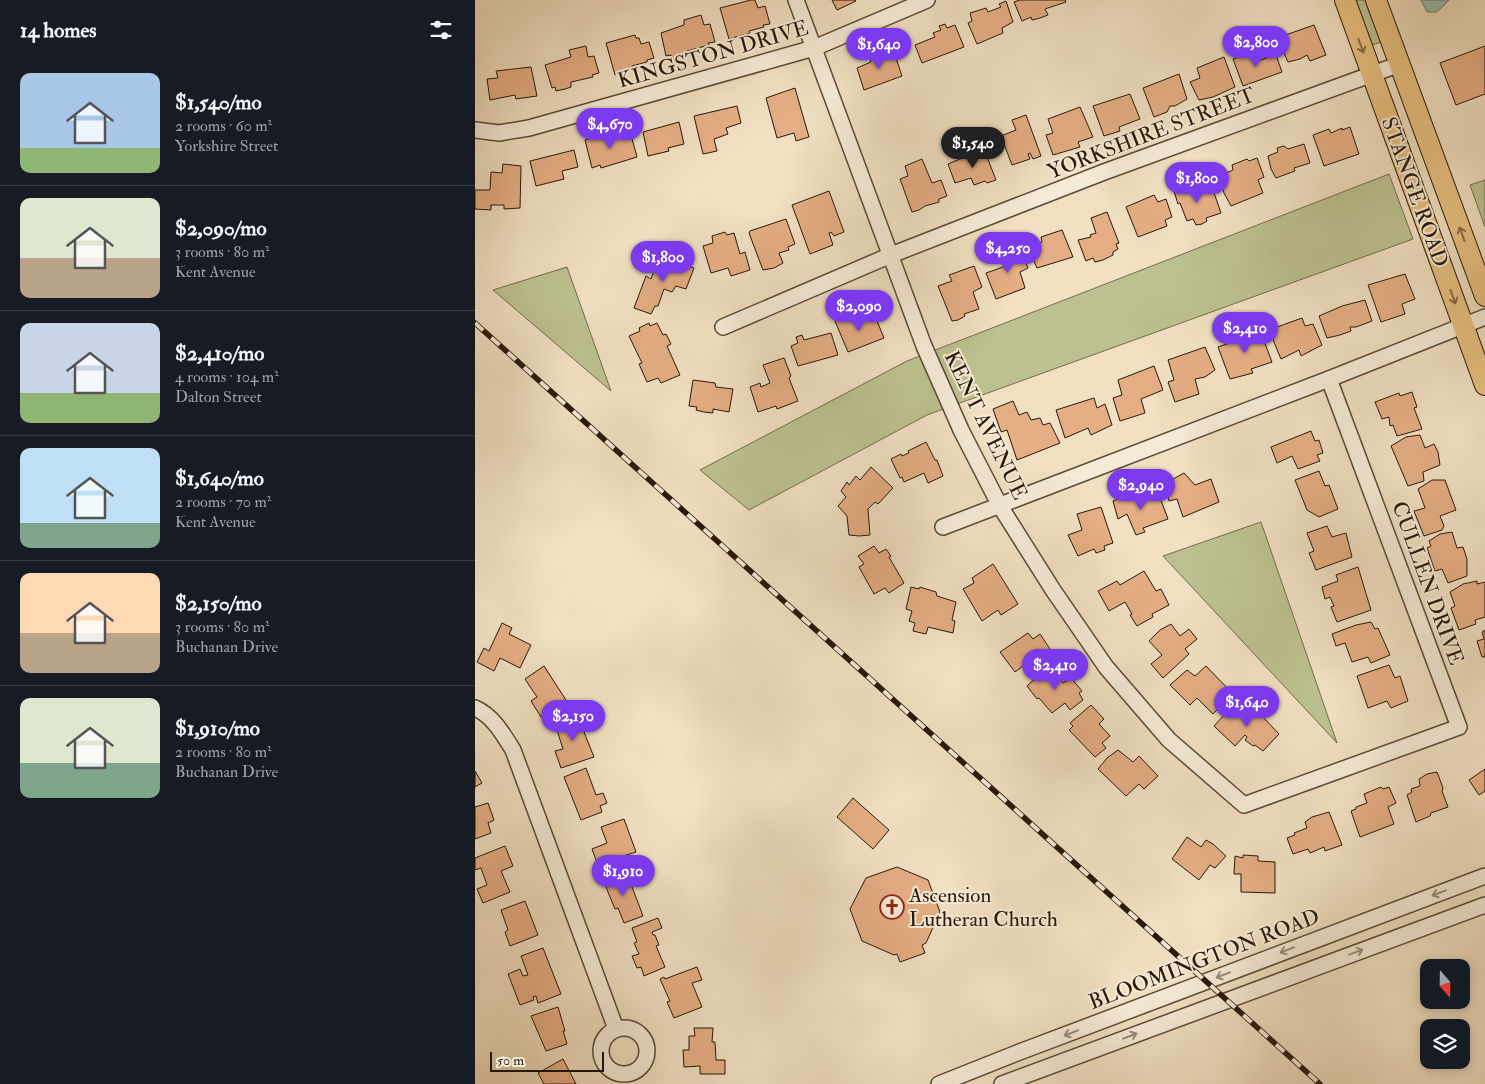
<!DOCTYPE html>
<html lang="en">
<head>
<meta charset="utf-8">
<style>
	:root { --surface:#171b24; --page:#242831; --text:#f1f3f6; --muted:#9ea1a6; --line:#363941; --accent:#7c3aed }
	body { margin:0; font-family:"IM FELL Double Pica",serif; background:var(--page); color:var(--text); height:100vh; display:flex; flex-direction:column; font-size:19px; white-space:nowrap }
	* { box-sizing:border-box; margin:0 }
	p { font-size:16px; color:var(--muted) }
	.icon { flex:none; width:28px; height:28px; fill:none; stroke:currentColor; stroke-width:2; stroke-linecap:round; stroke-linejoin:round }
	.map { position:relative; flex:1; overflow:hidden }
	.panel { display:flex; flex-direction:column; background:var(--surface); width:475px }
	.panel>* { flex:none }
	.needle { width:32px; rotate:160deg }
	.controls { position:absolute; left:945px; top:959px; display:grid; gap:10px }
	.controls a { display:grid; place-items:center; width:50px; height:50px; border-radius:10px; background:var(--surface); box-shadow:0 2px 8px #0003; font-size:25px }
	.scale { position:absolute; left:15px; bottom:12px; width:114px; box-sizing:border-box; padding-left:5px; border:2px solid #271908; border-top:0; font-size:14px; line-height:18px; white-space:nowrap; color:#271908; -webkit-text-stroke:4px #f6ebd7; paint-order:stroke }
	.price { position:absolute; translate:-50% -42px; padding:0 11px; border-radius:18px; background:var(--accent); color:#fff; font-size:16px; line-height:32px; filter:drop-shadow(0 1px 2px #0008) }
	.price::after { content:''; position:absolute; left:50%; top:30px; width:15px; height:11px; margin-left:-8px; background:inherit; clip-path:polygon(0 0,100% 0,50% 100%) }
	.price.selected { background:#222; color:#fff }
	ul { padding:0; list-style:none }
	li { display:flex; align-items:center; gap:15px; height:125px; padding:0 20px }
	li+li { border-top:1px solid var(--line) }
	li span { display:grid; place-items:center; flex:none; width:140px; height:100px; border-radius:10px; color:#555 }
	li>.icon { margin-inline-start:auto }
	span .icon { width:60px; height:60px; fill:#fffc; stroke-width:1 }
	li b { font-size:21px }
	h2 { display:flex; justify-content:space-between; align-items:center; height:60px; padding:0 20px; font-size:21px }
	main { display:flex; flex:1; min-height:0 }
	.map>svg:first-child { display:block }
	.green { fill:#bdc191; stroke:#726d4c }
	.water { fill:#9bbdb4; stroke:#6d7b6f }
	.building { fill:#e5ae85; stroke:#271908 }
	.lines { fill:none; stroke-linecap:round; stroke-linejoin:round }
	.minor-casing { stroke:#5a4b36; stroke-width:18 }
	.major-casing { stroke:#271908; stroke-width:22 }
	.minor { stroke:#f6ebd7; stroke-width:15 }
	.major { stroke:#e8c081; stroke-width:20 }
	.rail-casing { stroke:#271908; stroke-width:5.5 }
	.rail { stroke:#f6ebd7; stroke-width:4; stroke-dasharray:11; stroke-linecap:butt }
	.oneway { stroke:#886c44 }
	.oneway2 { stroke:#998c7a }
	.labels { text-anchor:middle; stroke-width:4; stroke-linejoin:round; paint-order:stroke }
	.street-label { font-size:21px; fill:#271908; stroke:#f6ebd7 }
	.poi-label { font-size:21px; fill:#271908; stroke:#f6ebd7; text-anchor:start }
</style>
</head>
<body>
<main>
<section class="panel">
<h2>14 homes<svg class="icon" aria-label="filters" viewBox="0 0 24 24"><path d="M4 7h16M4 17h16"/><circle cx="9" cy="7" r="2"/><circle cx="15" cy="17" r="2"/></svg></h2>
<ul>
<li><span style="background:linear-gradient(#a9c7e8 75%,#8fb573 0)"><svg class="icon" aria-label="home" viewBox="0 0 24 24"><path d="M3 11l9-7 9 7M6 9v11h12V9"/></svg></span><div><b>$1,540/mo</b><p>2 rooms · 60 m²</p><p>Yorkshire Street</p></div></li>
<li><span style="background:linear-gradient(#dfe7d0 60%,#b9a48a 0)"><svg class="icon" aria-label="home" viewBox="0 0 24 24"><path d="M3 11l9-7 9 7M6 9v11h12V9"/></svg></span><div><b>$2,090/mo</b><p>3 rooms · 80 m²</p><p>Kent Avenue</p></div></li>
<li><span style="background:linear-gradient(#c9d6e8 70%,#8fb573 0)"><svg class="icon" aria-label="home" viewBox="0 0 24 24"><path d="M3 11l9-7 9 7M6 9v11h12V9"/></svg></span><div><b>$2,410/mo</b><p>4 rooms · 104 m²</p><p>Dalton Street</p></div></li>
<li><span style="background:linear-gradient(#bfe0f5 75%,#7fa58c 0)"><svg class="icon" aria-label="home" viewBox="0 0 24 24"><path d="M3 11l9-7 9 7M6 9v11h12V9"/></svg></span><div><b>$1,640/mo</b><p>2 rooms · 70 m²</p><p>Kent Avenue</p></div></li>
<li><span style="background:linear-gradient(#ffd9b3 60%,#b9a48a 0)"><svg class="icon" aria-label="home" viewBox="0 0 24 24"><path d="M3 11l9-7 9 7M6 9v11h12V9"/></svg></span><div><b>$2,150/mo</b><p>3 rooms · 80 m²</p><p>Buchanan Drive</p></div></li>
<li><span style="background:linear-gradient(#dfe7d0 65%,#7fa58c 0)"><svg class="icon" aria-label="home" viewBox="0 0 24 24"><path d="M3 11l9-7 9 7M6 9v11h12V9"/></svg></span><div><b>$1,910/mo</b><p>2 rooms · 80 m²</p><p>Buchanan Drive</p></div></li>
</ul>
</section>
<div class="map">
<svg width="1010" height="1084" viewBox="0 0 1010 1084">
	<rect width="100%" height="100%" fill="#f1e0c2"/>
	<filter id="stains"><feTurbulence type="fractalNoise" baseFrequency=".004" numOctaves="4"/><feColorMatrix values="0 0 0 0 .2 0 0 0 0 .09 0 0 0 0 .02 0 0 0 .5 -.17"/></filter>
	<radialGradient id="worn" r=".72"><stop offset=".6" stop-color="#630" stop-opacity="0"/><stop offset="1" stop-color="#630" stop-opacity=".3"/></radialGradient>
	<g class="green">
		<polygon points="880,0 891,0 906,42 897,45"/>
		<polygon points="914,174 938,239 452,415 274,510 225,470 432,361"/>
		<polygon points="1010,180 1010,227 995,185"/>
		<polygon points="92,267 136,391 18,290"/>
		<polygon points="786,522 862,743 688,556"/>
	</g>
	<polygon class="water" points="946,0 974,0 962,12 952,12"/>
	<g class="building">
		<polygon points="276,0 280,0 283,8 290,6 295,24 288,25 289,27 274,31 275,33 254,39 245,8"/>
		<polygon points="357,0 380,0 381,1 362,10"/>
		<polygon points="545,0 590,0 591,2 570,9 573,15 565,18 557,20 556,17 547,21 539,2"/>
		<polygon points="531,1 538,22 527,28 528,33 502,44 493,23 497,21 495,13 511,8 513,12 526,7 524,4"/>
		<polygon points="226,15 229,25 235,24 240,42 233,43 234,45 212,51 212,55 197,60 196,55 191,56 186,33 209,25 209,20"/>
		<polygon points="470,24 472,28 480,25 489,47 447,63 440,45 460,37 458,33 466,30 464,26"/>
		<polygon points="839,25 851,55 835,61 832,55 825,59 813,62 802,38"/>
		<polygon points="160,35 161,38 164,38 166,44 174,42 179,58 172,60 172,62 157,66 158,70 140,75 131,43"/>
		<polygon points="111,46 113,57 119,56 124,73 117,75 118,77 96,82 96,87 90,89 81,91 80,87 77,88 70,65 96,57 94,50"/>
		<polygon points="1010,46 1010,94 981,105 965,63"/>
		<polygon points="409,51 412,58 420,55 427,76 389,90 382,68 396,62 394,56"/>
		<polygon points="779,52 782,61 801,55 807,72 768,86 758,59"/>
		<polygon points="749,57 760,87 738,97 724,100 715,82 725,78 722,68"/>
		<polygon points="56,67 62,96 41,99 40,95 15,100 12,79 23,78 21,71"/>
		<polygon points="704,74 712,99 700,106 695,106 692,112 679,117 668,88"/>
		<polygon points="320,88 334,137 321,141 319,133 302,138 291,98"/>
		<polygon points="655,94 665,119 644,127 645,131 629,136 618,106"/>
		<polygon points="262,106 266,123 251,128 253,134 239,139 242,151 228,154 219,116"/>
		<polygon points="605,107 618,137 603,142 605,147 578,155 571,135 578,133 573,119"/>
		<polygon points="551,115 566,156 558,159 555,153 553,154 555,159 537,165 526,136 541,130 537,120"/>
		<polygon points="204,122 209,144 193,148 194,151 173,156 168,132"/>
		<polygon points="875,127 884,154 849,166 838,135 854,129 856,133 867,128 867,130"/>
		<polygon points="132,134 133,140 156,135 162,157 126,168 125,165 117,168 110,140"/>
		<polygon points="829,144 835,163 819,168 820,171 801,178 796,169 793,156 803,152 802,148 809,146 813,149"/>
		<polygon points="509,149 521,180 512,183 510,181 499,185 496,178 480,183 473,164"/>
		<polygon points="99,150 103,167 87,171 89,179 61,186 55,161"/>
		<polygon points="782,158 789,177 783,180 788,193 756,206 749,193 744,176 758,170 757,165 772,159 774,161"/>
		<polygon points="447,159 457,183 466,180 472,196 464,199 464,202 450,206 444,210 437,212 425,179 433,176 430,166"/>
		<polygon points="28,164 46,166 45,208 29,209 29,205 16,205 16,210 0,209 0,190 15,190 16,172 27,173"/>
		<polygon points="714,182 720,196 737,187 746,213 731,218 732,221 727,224 721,225 718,219 712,221 705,203 703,204 698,188"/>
		<polygon points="354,191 369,232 359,236 356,232 354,233 358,245 335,254 317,205"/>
		<polygon points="679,195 683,202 691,199 697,217 690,220 692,226 663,237 651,207"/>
		<polygon points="632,212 644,243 641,244 643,249 638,252 638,255 628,260 620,262 618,258 611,261 603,240 616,237 615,235 621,233 616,218"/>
		<polygon points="311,219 320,244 313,247 314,250 304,253 308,263 299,268 288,270 274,233 275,231"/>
		<polygon points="587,230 598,257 562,268 553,247 567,242 566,237"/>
		<polygon points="250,232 252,235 259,233 265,254 270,252 275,270 256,276 253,268 236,273 228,246 238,243 237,236"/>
		<polygon points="544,247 553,268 545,272 550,288 521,299 511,273 531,266 526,253"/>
		<polygon points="185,254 219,268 211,289 201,286 197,292 189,289 183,306 180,306 176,314 159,308 171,276 176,279"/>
		<polygon points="499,266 507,287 498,292 504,309 489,314 490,316 483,320 477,321 463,286 477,281 474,275"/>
		<polygon points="930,274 940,299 927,304 930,314 906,322 893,285"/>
		<polygon points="890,300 897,321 881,327 875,327 876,331 865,335 852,338 844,316 867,306"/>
		<polygon points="375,315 382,321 392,317 393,319 400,316 409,338 373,352 360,321"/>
		<polygon points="827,318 830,326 838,324 847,345 826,356 824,350 806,359 794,330"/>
		<polygon points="174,323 175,326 182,323 188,335 191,334 196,344 192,346 205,375 186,383 183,378 172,382 164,364 167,363 154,336 165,331 164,328"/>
		<polygon points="783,325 797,362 776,369 778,373 755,379 743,347 775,336 773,329"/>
		<polygon points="356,333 363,355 323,366 316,346 323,343 321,337 327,335 329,340"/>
		<polygon points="730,347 740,370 730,377 720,379 724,394 700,402 693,382 699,380 693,360"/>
		<polygon points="309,358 316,376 314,378 323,401 302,409 301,406 283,412 275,387 285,383 286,387 295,383 288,365"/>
		<polygon points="679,366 688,390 666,399 670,413 645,421 638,398 647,395 643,380"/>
		<polygon points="218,380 240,383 241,387 258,389 254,412 238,409 238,413 229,412 221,410 222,407 214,406"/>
		<polygon points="937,392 942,407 939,408 947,429 922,436 918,425 915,426 914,417 907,419 900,402 924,393 925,396"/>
		<polygon points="619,398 622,408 630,404 637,425 616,435 613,428 590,438 581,410"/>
		<polygon points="538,401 544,415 552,412 556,420 565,418 568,425 575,423 585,443 542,460 532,430 526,432 518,409"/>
		<polygon points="836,431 840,441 844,440 848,453 842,455 845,461 823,469 817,456 802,463 796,447"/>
		<polygon points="945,435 950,448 959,444 963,452 965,465 948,472 949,481 933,486 916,446 931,437"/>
		<polygon points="451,442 460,460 462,460 468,476 453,483 449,473 429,482 427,477 425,478 416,459 426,454 427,456 434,453 433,451"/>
		<polygon points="396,467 418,488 403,504 400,502 393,509 395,535 384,536 374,535 372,516 363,506 371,497 366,491 372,482 374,485 381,476 385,480"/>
		<polygon points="844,471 850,486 854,485 863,509 844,517 832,510 820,480"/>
		<polygon points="709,473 720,485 736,479 744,502 708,517 702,499 694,501 689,484"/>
		<polygon points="957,480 970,480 981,510 965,516 969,526 967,530 949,536 939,511 950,508 943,489"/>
		<polygon points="661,492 663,497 674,494 677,498 684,495 693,519 668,528 670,532 661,535 652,514 643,519 638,501"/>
		<polygon points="626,507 638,543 629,546 630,550 621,553 619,549 603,556 593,535 607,530 602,514"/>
		<polygon points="852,526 857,537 871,533 877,557 841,570 834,553 839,551 832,533"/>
		<polygon points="977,532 982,548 988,547 992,559 992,576 973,583 967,569 960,571 952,548 956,546 954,541 965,534"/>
		<polygon points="399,546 404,553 411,549 416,556 414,557 429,583 414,593 410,588 399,594 384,567 389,564 383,556"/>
		<polygon points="518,564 543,604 526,615 523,610 507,621 488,589 499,583 497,578"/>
		<polygon points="883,567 896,610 862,622 856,607 859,606 855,597 850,599 847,587 863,581 861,575"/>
		<polygon points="669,571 681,591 686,589 694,605 677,614 678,617 662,626 655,615 657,614 650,602 634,611 623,591 642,581 645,585"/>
		<polygon points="1002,581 1002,584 1010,582 1010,617 1000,620 1001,624 984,630 976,608 980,606 975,592 988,584"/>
		<polygon points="436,587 444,589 445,587 461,592 462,596 481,602 477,620 480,621 478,633 453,627 451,634 438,631 440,623 434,621 437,611 431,609"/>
		<polygon points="896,622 900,629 903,628 915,655 896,663 893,657 877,662 870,643 861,646 857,634 881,625"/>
		<polygon points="27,623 37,628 34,634 56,645 45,668 25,658 19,671 2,662 9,648 14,651"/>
		<polygon points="696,624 705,636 714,629 722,639 710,649 714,654 688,678 676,664 687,655 674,641 685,630"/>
		<polygon points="1010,630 1010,657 1007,657 1002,641 1009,639 1007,632"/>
		<polygon points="553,633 558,639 565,634 577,652 558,664 555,661 540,672 525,652"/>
		<polygon points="914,665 920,678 925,676 933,701 916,708 912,701 893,708 882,676"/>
		<polygon points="69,666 91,700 66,717 56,701 62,697 50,679"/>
		<polygon points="731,666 758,694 738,714 722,698 715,705 695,685 712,670 720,676"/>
		<polygon points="575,669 588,683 596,678 607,691 604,693 608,700 595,710 590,703 577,713 564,698 562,699 552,686 564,675"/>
		<polygon points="771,702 785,714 804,734 788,751 780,745 778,746 770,740 772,737 770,735 760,746 739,726 751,713 756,718"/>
		<polygon points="616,705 629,719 624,724 635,736 627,743 631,748 620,757 594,730 598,726 595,723"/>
		<polygon points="110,714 114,724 107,727 119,757 86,768 80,751 88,749 80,724"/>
		<polygon points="643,750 658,762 664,756 683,776 669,789 664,784 651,796 623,769 632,758"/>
		<polygon points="111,768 121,795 128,793 132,803 125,806 127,812 106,820 89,777"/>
		<polygon points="1010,769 1010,791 1004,795 994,780"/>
		<polygon points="0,771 7,783 0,787"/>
		<polygon points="962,772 968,788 967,791 973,807 956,813 955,816 941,822 932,795 937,792 936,789 945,786 944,779 952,774"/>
		<polygon points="906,787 908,789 914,787 921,803 913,807 919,824 885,837 876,811 881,809 881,807 892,803 889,794"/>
		<polygon points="378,798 414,830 398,849 362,817"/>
		<polygon points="13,803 19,820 13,823 16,833 0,839 0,807"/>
		<polygon points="854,812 867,845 850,851 849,847 835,853 833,849 818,854 812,838 820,835 819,833 832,828 830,822 837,817"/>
		<polygon points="149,819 161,852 142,858 143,861 124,868 117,849 132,843 126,827"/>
		<polygon points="712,837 726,847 731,840 738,844 751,856 740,868 735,865 724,880 697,859"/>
		<polygon points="30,846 38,866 26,871 35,892 8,903 2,889 12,885 6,868 0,870 0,858"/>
		<polygon points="768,855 783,856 783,861 800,862 800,893 766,892 766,874 759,874 760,856 768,858"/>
		<polygon points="422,867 453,880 465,912 451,943 447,945 450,953 425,962 422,954 419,955 387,941 375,909 391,878"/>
		<polygon points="151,871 168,916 149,923 143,908 140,909 128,880"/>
		<polygon points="50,901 63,935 35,946 30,932 33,930 26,910"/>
		<polygon points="183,918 187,928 177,932 178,935 180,935 184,945 181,946 190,967 169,976 166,967 162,968 157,956 164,954 159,943 162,942 157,928"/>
		<polygon points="68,948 86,994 63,1003 61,996 58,997 59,1000 45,1005 33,974 45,969 48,976 53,975 46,956"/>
		<polygon points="222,967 227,980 217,983 227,1007 199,1018 192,1002 195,1001 185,979 189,977 190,979"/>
		<polygon points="83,1007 90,1031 88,1031 92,1044 71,1051 56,1016"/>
		<polygon points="219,1028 238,1028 237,1042 240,1042 241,1060 250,1060 250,1074 225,1074 225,1066 209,1067 208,1050 214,1050 214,1036 220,1036"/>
		<polygon points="88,1059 101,1084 69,1084 63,1073"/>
	</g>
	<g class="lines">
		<g class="minor-casing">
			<g id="minor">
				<polyline points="321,0 449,346 486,430 525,506 578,590 631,667 694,740 769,805 984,727 854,379"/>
				<polyline points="0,130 24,133 54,128 339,48 452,0"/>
				<polyline points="248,327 416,255 629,172 925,64"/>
				<polyline points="468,527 854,379 1010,317"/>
				<path d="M0,708C18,716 28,734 38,750L141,1029"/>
				<circle cx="149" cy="1051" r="23"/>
				<polyline points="464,1084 542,1053 1010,876"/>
				<polyline points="527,1084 1010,905"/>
			</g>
		</g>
		<g class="major-casing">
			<g id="major">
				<polyline points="870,0 1010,385"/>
				<polyline points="901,0 1010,296"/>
			</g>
		</g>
		<use href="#minor" class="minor"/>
		<use href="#major" class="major"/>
		<g class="rail-casing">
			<polyline id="rail" points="0,323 845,1084"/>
		</g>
		<use href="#rail" class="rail"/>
	</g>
	<defs><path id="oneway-shaft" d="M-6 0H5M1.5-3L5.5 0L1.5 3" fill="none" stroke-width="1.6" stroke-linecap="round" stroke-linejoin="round" transform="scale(1.25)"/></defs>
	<g class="oneway">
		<use href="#oneway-shaft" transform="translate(886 46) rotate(70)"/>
		<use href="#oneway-shaft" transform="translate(987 234) rotate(-110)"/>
		<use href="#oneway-shaft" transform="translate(978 297) rotate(70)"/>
	</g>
	<g class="oneway2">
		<use href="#oneway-shaft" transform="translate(964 893) rotate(159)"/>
		<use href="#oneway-shaft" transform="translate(812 950) rotate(159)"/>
		<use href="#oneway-shaft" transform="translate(881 952) rotate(-20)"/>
		<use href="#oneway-shaft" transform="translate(748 975) rotate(159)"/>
		<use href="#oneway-shaft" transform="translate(596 1033) rotate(159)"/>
		<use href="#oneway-shaft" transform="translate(655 1036) rotate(-21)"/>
	</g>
	<defs>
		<g id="church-ring" transform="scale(1.25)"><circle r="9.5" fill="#f6ebd7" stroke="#8f2418" stroke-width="1.5"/><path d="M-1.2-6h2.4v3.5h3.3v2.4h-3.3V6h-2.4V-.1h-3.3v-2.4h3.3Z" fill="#8f2418"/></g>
	</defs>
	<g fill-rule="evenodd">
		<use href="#church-ring" x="417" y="907"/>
	</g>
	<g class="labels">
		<g class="street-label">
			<text transform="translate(238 54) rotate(-16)" y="7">KINGSTON DRIVE</text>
			<text transform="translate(676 133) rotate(-21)" y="7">YORKSHIRE STREET</text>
			<text transform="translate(940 192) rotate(70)" y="7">STANGE ROAD</text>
			<text transform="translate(511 425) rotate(64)" y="7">KENT AVENUE</text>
			<text transform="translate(953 583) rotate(70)" y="7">CULLEN DRIVE</text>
			<text transform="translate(729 959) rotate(-21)" y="7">BLOOMINGTON ROAD</text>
		</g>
		<g class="poi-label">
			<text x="434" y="902">Ascension<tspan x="434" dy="24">Lutheran Church</tspan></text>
		</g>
	</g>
	<rect width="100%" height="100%" filter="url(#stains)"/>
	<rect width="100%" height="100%" fill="url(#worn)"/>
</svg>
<div class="controls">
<a><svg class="needle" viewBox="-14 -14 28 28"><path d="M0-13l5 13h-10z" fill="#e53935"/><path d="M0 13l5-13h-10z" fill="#9ea1a6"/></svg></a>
<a><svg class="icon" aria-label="layers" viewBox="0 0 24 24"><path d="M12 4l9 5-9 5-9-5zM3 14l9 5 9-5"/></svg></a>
</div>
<div class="scale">50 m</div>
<b class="price" style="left:781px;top:68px">$2,800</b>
<b class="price" style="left:404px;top:70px">$1,640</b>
<b class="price" style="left:135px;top:150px">$4,670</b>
<b class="price selected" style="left:498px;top:169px">$1,540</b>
<b class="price" style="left:722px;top:204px">$1,800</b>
<b class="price" style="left:533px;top:274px">$4,250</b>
<b class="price" style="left:188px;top:283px">$1,800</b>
<b class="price" style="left:384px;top:332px">$2,090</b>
<b class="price" style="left:770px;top:354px">$2,410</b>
<b class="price" style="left:666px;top:511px">$2,940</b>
<b class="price" style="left:580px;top:691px">$2,410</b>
<b class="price" style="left:772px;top:728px">$1,640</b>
<b class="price" style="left:98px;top:742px">$2,150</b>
<b class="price" style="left:148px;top:897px">$1,910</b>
</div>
</main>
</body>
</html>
